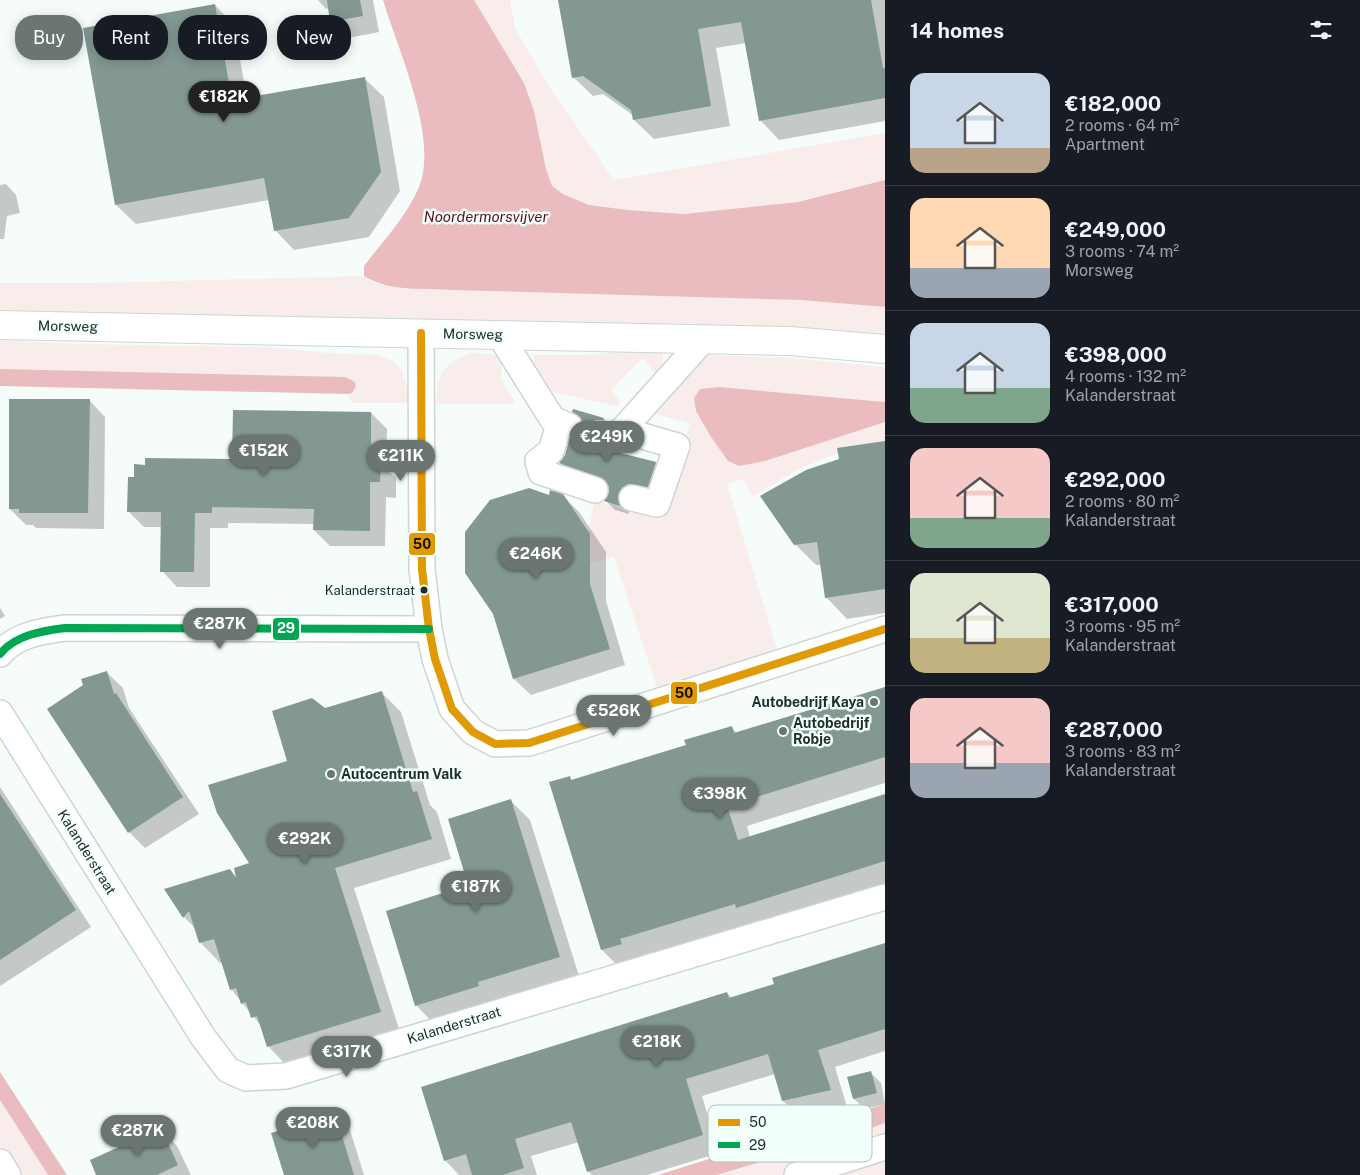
<!DOCTYPE html>
<html lang="en">
<head>
<meta charset="utf-8">
<style>
	:root { --surface:#171b24; --page:#242831; --text:#f1f3f6; --muted:#9ea1a6; --line:#363941; --accent:#6b7672 }
	body { margin:0; font-family:"Public Sans",sans-serif; background:var(--page); color:var(--text); height:100vh; display:flex; flex-direction:column; font-size:19px; white-space:nowrap }
	* { box-sizing:border-box; margin:0 }
	p { font-size:16px; color:var(--muted) }
	.icon { flex:none; width:28px; height:28px; fill:none; stroke:currentColor; stroke-width:2; stroke-linecap:round; stroke-linejoin:round }
	.map { position:relative; flex:1; overflow:hidden }
	.sheet { display:flex; flex-direction:column; background:var(--surface); width:475px }
	.sheet>* { flex:none }
	.top-card { position:absolute; left:15px; top:15px; width:475px; height:45px; display:flex; gap:10px }
	.price { position:absolute; translate:-50% -42px; padding:0 11px; border-radius:18px; background:var(--accent); color:#fff; font-size:16px; line-height:32px; filter:drop-shadow(0 1px 2px #0008) }
	.price::after { content:''; position:absolute; left:50%; top:30px; width:15px; height:11px; margin-left:-8px; background:inherit; clip-path:polygon(0 0,100% 0,50% 100%) }
	.price.selected { background:#222; color:#fff }
	ul { padding:0; list-style:none }
	li { display:flex; align-items:center; gap:15px; height:125px; padding:0 25px }
	li+li { border-top:1px solid var(--line) }
	li span { display:grid; place-items:center; flex:none; width:140px; height:100px; border-radius:15px; color:#555 }
	li>.icon { margin-inline-start:auto }
	span .icon { width:60px; height:60px; fill:#fffc; stroke-width:1 }
	li b { font-size:21px }
	h2 { display:flex; justify-content:space-between; align-items:center; height:60px; padding:0 25px; font-size:21px }
	.pill { padding:0 18px; border-radius:20px; background:var(--surface); box-shadow:0 2px 12px #0003; font-size:18px; line-height:45px }
	.pill.selected { background:var(--accent); color:#fff }
	main { display:flex; flex:1; min-height:0 }
	.map>svg:first-child { display:block }
	.green { fill:#f9edec }
	.water { fill:#eabcc0 }
	.shadow { fill:#0003 }
	.building { fill:#839893 }
	.lines { fill:none; stroke-linecap:round; stroke-linejoin:round }
	.minor-casing { stroke:#ccd6d2; stroke-width:28 }
	.major-casing { stroke:#ccd6d2; stroke-width:30 }
	.minor { stroke:#fefffe; stroke-width:25 }
	.major { stroke:#fefffe; stroke-width:28 }
	.bus-1-casing { stroke:#f2fffa; stroke-width:11 }
	.bus-2-casing { stroke:#f2fffa; stroke-width:11 }
	.bus-1 { stroke:#e29a04; stroke-width:8 }
	.bus-2 { stroke:#00a651; stroke-width:8 }
	.bus-dot { fill:#212e2a; stroke:#f2fffa; stroke-width:2 }
	.poi-dot { fill:#6b7672; stroke:#f2fffa; stroke-width:2 }
	.labels { text-anchor:middle; stroke-width:5; stroke-linejoin:round; paint-order:stroke }
	.bus-label { font-size:13px; fill:#212e2a; stroke:#f2fffa; text-anchor:end }
	.street-label { font-size:14px; fill:#212e2a; stroke:#f2fffa }
	.poi-label { font-size:14px; font-weight:bold; fill:#212e2a; stroke:#f2fffa; text-anchor:start }
	.water-label { font-size:15px; font-style:italic; fill:#5f0e21; stroke:#f2fffa }
	.key { fill:#f2fffa; stroke:#b3c0bc; stroke-width:1 }
	.key-label { font-size:14px; fill:#212e2a }
	.line-badge { stroke:#f2fffa; stroke-width:2 }
	.badge-label { font-size:14px; text-anchor:middle; font-weight:bold; fill:#fff }
	.pale-badge-label { font-size:14px; text-anchor:middle; font-weight:bold; fill:#111 }
</style>
</head>
<body>
<main>
<div class="map">
<svg width="885" height="1175" viewBox="0 0 885 1175">
	<rect width="100%" height="100%" fill="#f5fcf9"/>
	<g class="green">
		<polygon points="474,0 510,0 515,28 548,85 614,180 885,133 885,180 798,202 684,214 628,210 589,205 563,194 552,186 546,169 534,111"/>
		<polygon points="364,276 375,283 401,287 801,300 885,307 885,343 544,322 0,317 0,283 97,283"/>
		<polygon points="0,340 75,344 267,347 328,353 378,355 393,361 402,371 412,403 352,403 348,394 352,393 0,369"/>
		<polygon points="641,350 663,352 663,366 655,373 643,358 611,390 621,402 616,406 549,391 528,366 534,362 534,355 588,355"/>
		<path d="M469,353C492,354 505,350 501,379L516,404H436C437,375 442,365 469,353Z"/>
		<polygon points="705,355 792,358 885,367 885,402 719,387 765,461 881,421 885,422 885,443 845,450 797,470 752,497 743,479 727,484 779,656 659,693 614,557 587,564 590,522 595,500 638,514 650,515 667,506 690,423 646,412"/>
		<polygon points="0,1100 48,1175 19,1175 0,1146"/>
		<polygon points="885,1123 885,1144 784,1175 717,1175"/>
		<polygon points="885,1158 885,1175 830,1175"/>
	</g>
	<g class="water">
		<path d="M383,0H474L524,83L534,111L546,169L552,186L563,194L589,205L628,210L684,214L798,202L885,180V307L801,300L454,290C425,288 389,292 364,276V266C383,241 407,216 419,187C439,138 398,50 383,0Z"/>
		<polygon points="0,369 345,377 355,382 356,386 352,393 348,394 0,386"/>
		<polygon points="719,387 885,402 885,422 765,461 739,466 728,461 711,437 696,411 694,398 700,389"/>
		<polygon points="0,1072 67,1175 48,1175 0,1100"/>
		<polygon points="885,1104 885,1123 871,1128 717,1175 658,1175"/>
	</g>
	<g class="shadow">
		<polygon points="318,0 373,0 379,32 348,38 332,21 329,8 326,9"/>
		<polygon points="564,0 885,0 885,121 779,140 760,120 746,43 716,48 730,126 654,139 634,120 634,116 603,94 593,96 573,77"/>
		<polygon points="215,5 234,25 247,99 364,78 384,97 400,191 369,237 294,250 275,230 269,200 136,224 116,205"/>
		<polygon points="6,184 16,195 20,213 7,216 4,239 0,239 0,185"/>
		<polygon points="89,400 105,417 104,529 36,528 33,525 26,525 10,509"/>
		<polygon points="574,412 604,419 613,429 594,440 595,447 656,463 665,473 657,496 627,505 629,514 615,510 606,501 610,495 610,487 570,472 561,463 584,431 583,421"/>
		<polygon points="371,413 387,429 386,469 396,478 396,498 386,497 385,546 330,546 314,530 314,524 228,523 228,528 210,528 210,587 177,587 162,571 162,527 144,527 128,511 135,478 146,466 233,460"/>
		<polygon points="885,442 885,613 847,619 826,597 821,565 816,565 795,544"/>
		<polygon points="562,495 579,512 606,552 606,601 625,665 531,695 514,679 494,613 549,496"/>
		<polygon points="0,608 5,616 0,619"/>
		<polygon points="106,672 123,688 129,708 199,814 145,848 129,832"/>
		<polygon points="885,688 885,783 747,826 750,837 885,796 885,888 622,970 602,950 550,783 569,777 573,781 687,746 732,728 738,734"/>
		<polygon points="381,692 401,712 430,805 437,812 451,859 354,888 400,1032 288,1067 268,1046 261,1026 231,989 223,962 220,963 200,942 196,929 184,917 166,890 230,870 237,878 251,864 288,762 325,709"/>
		<polygon points="0,787 91,927 0,986"/>
		<polygon points="511,801 530,820 579,976 435,1025 416,1005"/>
		<polygon points="885,945 885,1051 835,1067 847,1107 801,1118 783,1101 775,1074 702,1096 719,1153 647,1175 592,1175 588,1171 579,1142 531,1156 537,1175 459,1175 445,1160 727,993 732,998 775,985"/>
		<polygon points="870,1072 881,1083 885,1104 865,1109 854,1099"/>
		<polygon points="335,1115 350,1130 364,1175 285,1175"/>
		<polygon points="161,1129 177,1146 191,1175 98,1175"/>
	</g>
	<g class="building">
		<polygon points="327,0 360,0 363,16 330,22"/>
		<polygon points="558,0 871,0 883,68 885,68 885,98 759,121 741,22 698,29 711,106 633,120 631,110 583,76 572,78"/>
		<polygon points="215,4 232,100 365,77 381,172 349,218 274,231 264,178 115,205 83,28"/>
		<polygon points="9,399 90,399 88,513 19,513 19,509 9,509"/>
		<polygon points="573,409 604,418 603,420 596,420 589,424 585,430 585,438 589,445 656,462 648,487 628,484 622,488 618,495 620,506 604,501 608,495 609,488 605,480 559,463 565,455 569,440 578,437 583,431 583,423 580,417 572,412"/>
		<polygon points="233,410 371,412 371,461 381,461 380,482 370,482 370,531 313,530 314,509 212,507 212,513 195,513 194,572 160,572 161,512 127,512 128,477 134,477 134,464 145,465 145,458 232,459"/>
		<polygon points="885,441 885,589 825,598 817,542 794,545 760,496 806,470 839,459 837,448"/>
		<polygon points="529,488 549,495 550,490 563,494 590,534 590,584 610,649 513,679 493,614 465,573 465,532 490,500"/>
		<polygon points="107,671 114,694 116,693 183,797 128,833 47,709 83,685 81,679"/>
		<polygon points="885,687 885,757 727,806 738,840 885,794 885,861 736,908 735,904 620,939 622,944 601,950 549,782 570,776 571,780 686,745 684,740 732,726 734,733"/>
		<polygon points="382,691 413,792 417,791 432,839 335,868 381,1012 267,1047 257,1016 251,1018 246,1002 241,1004 236,988 230,990 214,939 199,943 189,911 183,918 164,889 230,869 236,878 234,868 249,863 217,813 208,785 287,761 272,711 312,698 325,708"/>
		<polygon points="0,794 76,910 0,960"/>
		<polygon points="511,799 560,957 478,982 479,986 415,1006 386,911 468,885 448,819"/>
		<polygon points="885,943 885,1029 818,1050 831,1090 782,1101 768,1054 686,1079 703,1135 587,1172 571,1122 515,1139 524,1168 503,1175 472,1175 466,1154 444,1161 421,1087 727,992 729,998 774,984 772,978"/>
		<polygon points="871,1071 877,1093 853,1099 847,1077"/>
		<polygon points="335,1113 354,1175 284,1175 271,1133"/>
		<polygon points="161,1128 178,1165 157,1175 96,1175 90,1160"/>
	</g>
	<g class="lines">
		<g class="minor-casing">
			<g id="minor">
				<polyline points="421,333 422,569 429,629 435,659 452,709 473,732 495,744 529,743 885,629"/>
				<polyline points="499,334 553,420 569,426"/>
				<polyline points="560,422 551,451 538,461 541,472 595,490"/>
				<polyline points="622,430 677,446 657,504 632,498"/>
				<polyline points="599,434 615,438 704,339"/>
				<path d="M0,654C15,635 42,631 65,628L429,629"/>
				<polyline points="0,713 203,1037 228,1070 246,1078 286,1076 885,897"/>
				<polyline points="0,1162 8,1175"/>
				<polyline points="797,1175 885,1147"/>
			</g>
		</g>
		<g class="major-casing">
			<polyline id="major" points="0,325 790,341 885,349"/>
		</g>
		<use href="#minor" class="minor"/>
		<use href="#major" class="major"/>
		<g class="bus-1-casing">
			<polyline id="bus-1" points="421,333 422,569 429,629 435,659 452,709 473,732 495,744 529,743 885,629"/>
		</g>
		<g class="bus-2-casing">
			<path id="bus-2" d="M0,654C15,635 42,631 65,628L429,629"/>
		</g>
		<use href="#bus-1" class="bus-1"/>
		<use href="#bus-2" class="bus-2"/>
	</g>
	<circle class="bus-dot" cx="424" cy="590" r="4.5"/>
	<g class="poi-dot">
		<circle cx="874" cy="702" r="5"/>
		<circle cx="783" cy="731" r="5"/>
		<circle cx="331" cy="774" r="5"/>
	</g>
	<g class="labels">
		<g class="bus-label">
			<text x="415" y="595">Kalanderstraat</text>
		</g>
		<g class="street-label">
			<text transform="translate(68 326) rotate(1)" y="5">Morsweg</text>
			<text transform="translate(473 334) rotate(1)" y="5">Morsweg</text>
			<text transform="translate(87 852) rotate(58)" y="5">Kalanderstraat</text>
			<text transform="translate(454 1025) rotate(-17)" y="5">Kalanderstraat</text>
		</g>
		<g class="poi-label">
			<text x="864" y="707" text-anchor="end">Autobedrijf Kaya</text>
			<text x="793" y="728">Autobedrijf<tspan x="793" dy="16">Robje</tspan></text>
			<text x="341" y="779">Autocentrum Valk</text>
		</g>
		<g class="water-label">
			<text x="486" y="222">Noordermorsvijver</text>
		</g>
	</g>
	<rect x="708" y="1105" width="164" height="57" rx="8" class="key"/>
	<rect x="718" y="1119" width="22" height="7" fill="#e29a04"/>
	<rect x="718" y="1142" width="22" height="6" fill="#00a651"/>
	<g class="key-label">
		<text x="749" y="1127">50</text>
		<text x="749" y="1150">29</text>
	</g>
	<g class="line-badge">
		<rect x="408" y="532" width="28" height="24" rx="5" fill="#e29a04"/>
		<rect x="272" y="617" width="28" height="24" rx="5" fill="#00a651"/>
		<rect x="670" y="681" width="28" height="24" rx="5" fill="#e29a04"/>
	</g>
	<g class="badge-label">
		<text x="286" y="633">29</text>
	</g>
	<g class="pale-badge-label">
		<text x="422" y="549">50</text>
		<text x="684" y="698">50</text>
	</g>
</svg>
<b class="price selected" style="left:224px;top:123px">€182K</b>
<b class="price" style="left:607px;top:463px">€249K</b>
<b class="price" style="left:264px;top:477px">€152K</b>
<b class="price" style="left:401px;top:482px">€211K</b>
<b class="price" style="left:536px;top:580px">€246K</b>
<b class="price" style="left:220px;top:650px">€287K</b>
<b class="price" style="left:614px;top:737px">€526K</b>
<b class="price" style="left:720px;top:820px">€398K</b>
<b class="price" style="left:305px;top:865px">€292K</b>
<b class="price" style="left:476px;top:913px">€187K</b>
<b class="price" style="left:657px;top:1068px">€218K</b>
<b class="price" style="left:347px;top:1078px">€317K</b>
<b class="price" style="left:313px;top:1149px">€208K</b>
<b class="price" style="left:138px;top:1157px">€287K</b>
<div class="top-card">
<a class="pill selected">Buy</a>
<a class="pill">Rent</a>
<a class="pill">Filters</a>
<a class="pill">New</a>
</div>
</div>
<section class="sheet">
<h2>14 homes<svg class="icon" aria-label="filters" viewBox="0 0 24 24"><path d="M4 7h16M4 17h16"/><circle cx="9" cy="7" r="2"/><circle cx="15" cy="17" r="2"/></svg></h2>
<ul>
<li><span style="background:linear-gradient(#c9d6e8 75%,#b9a48a 0)"><svg class="icon" aria-label="home" viewBox="0 0 24 24"><path d="M3 11l9-7 9 7M6 9v11h12V9"/></svg></span><div><b>€182,000</b><p>2 rooms · 64 m²</p><p>Apartment</p></div></li>
<li><span style="background:linear-gradient(#ffd9b3 70%,#9aa5b1 0)"><svg class="icon" aria-label="home" viewBox="0 0 24 24"><path d="M3 11l9-7 9 7M6 9v11h12V9"/></svg></span><div><b>€249,000</b><p>3 rooms · 74 m²</p><p>Morsweg</p></div></li>
<li><span style="background:linear-gradient(#c9d6e8 65%,#7fa58c 0)"><svg class="icon" aria-label="home" viewBox="0 0 24 24"><path d="M3 11l9-7 9 7M6 9v11h12V9"/></svg></span><div><b>€398,000</b><p>4 rooms · 132 m²</p><p>Kalanderstraat</p></div></li>
<li><span style="background:linear-gradient(#f6c9c9 70%,#7fa58c 0)"><svg class="icon" aria-label="home" viewBox="0 0 24 24"><path d="M3 11l9-7 9 7M6 9v11h12V9"/></svg></span><div><b>€292,000</b><p>2 rooms · 80 m²</p><p>Kalanderstraat</p></div></li>
<li><span style="background:linear-gradient(#dfe7d0 65%,#c2b280 0)"><svg class="icon" aria-label="home" viewBox="0 0 24 24"><path d="M3 11l9-7 9 7M6 9v11h12V9"/></svg></span><div><b>€317,000</b><p>3 rooms · 95 m²</p><p>Kalanderstraat</p></div></li>
<li><span style="background:linear-gradient(#f6c9c9 65%,#9aa5b1 0)"><svg class="icon" aria-label="home" viewBox="0 0 24 24"><path d="M3 11l9-7 9 7M6 9v11h12V9"/></svg></span><div><b>€287,000</b><p>3 rooms · 83 m²</p><p>Kalanderstraat</p></div></li>
</ul>
</section>
</main>
</body>
</html>
